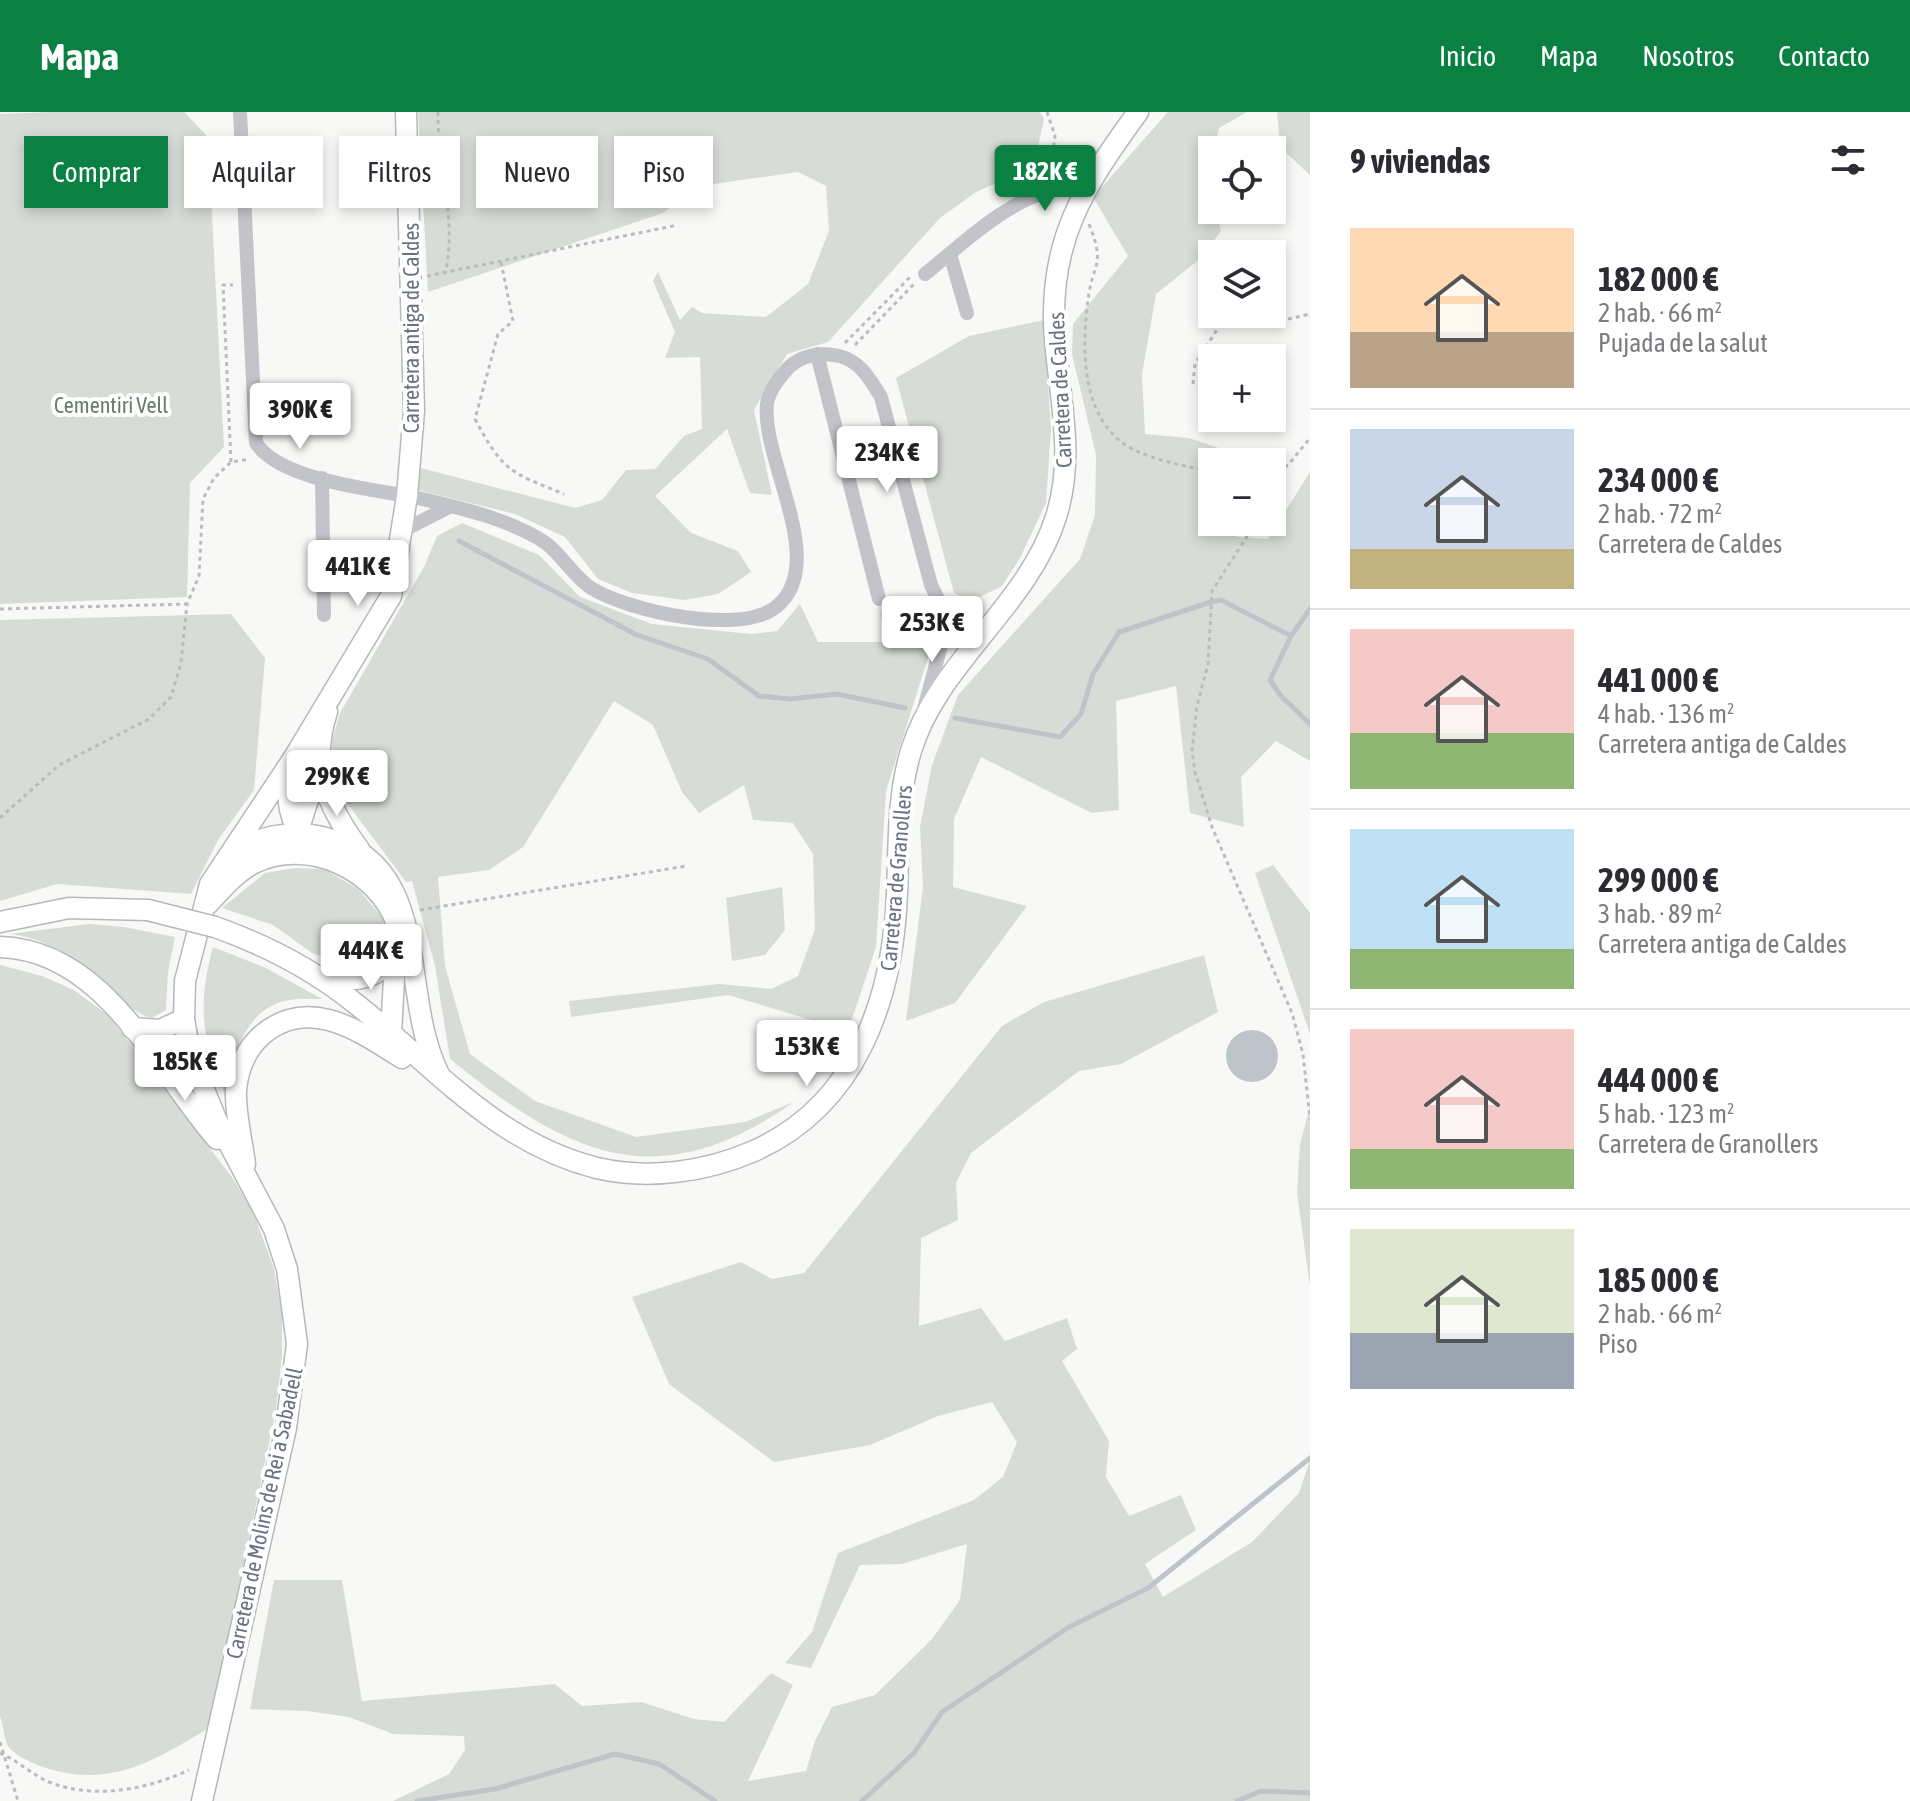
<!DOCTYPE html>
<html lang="es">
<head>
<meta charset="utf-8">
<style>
	:root { --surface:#fff; --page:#f7f7f7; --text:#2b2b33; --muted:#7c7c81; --line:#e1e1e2; --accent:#0b8043 }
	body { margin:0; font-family:"Asap Condensed",sans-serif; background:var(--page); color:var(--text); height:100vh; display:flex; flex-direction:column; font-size:30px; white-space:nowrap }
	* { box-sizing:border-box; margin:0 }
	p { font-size:26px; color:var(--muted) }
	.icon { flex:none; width:44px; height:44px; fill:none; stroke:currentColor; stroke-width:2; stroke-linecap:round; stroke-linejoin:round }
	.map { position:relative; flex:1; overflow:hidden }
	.drawer { display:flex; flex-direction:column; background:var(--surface); width:600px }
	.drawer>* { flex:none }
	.guide { position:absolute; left:24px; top:24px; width:760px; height:72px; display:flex; gap:16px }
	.buttons { position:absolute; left:1198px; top:24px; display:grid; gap:16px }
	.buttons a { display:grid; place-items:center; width:88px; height:88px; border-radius:0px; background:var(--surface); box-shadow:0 4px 12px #0003; font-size:40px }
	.price { position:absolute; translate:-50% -68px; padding:0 18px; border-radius:8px; background:#fff; color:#222; font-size:26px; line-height:52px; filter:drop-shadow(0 2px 4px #0008) }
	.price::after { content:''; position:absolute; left:50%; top:48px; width:24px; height:18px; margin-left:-12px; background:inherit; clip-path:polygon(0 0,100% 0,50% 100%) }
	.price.selected { background:var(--accent); color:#fff }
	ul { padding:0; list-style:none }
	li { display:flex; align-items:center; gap:24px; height:200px; padding:0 40px }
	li+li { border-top:2px solid var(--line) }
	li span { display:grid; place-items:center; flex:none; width:224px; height:160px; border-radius:0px; color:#555 }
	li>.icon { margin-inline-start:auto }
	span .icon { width:96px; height:96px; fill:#fffc; stroke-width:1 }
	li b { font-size:34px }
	h2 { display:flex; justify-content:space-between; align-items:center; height:96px; padding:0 40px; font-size:34px }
	.chip { padding:0 28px; border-radius:0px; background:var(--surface); box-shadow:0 4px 12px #0003; font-size:28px; line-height:72px }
	.chip.selected { background:var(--accent); color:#fff }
	header { display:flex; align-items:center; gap:48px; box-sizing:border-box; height:112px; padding:0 40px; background:var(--accent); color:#fff }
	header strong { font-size:38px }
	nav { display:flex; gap:44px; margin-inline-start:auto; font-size:28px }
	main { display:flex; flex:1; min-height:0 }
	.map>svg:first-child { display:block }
	.green { fill:#d7ddd6 }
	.water { fill:#bec4ca }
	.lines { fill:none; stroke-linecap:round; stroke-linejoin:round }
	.stream { stroke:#bec4ca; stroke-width:5 }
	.secondary-casing { stroke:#b5b8bd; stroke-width:23 }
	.path { stroke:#babcbf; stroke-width:3; stroke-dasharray:4 4; stroke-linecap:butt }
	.street { stroke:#c2c4c9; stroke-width:14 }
	.secondary { stroke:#fff; stroke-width:20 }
	.secondary-bridge-casing { stroke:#b5b8bd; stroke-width:23; stroke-linecap:butt }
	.secondary-bridge { stroke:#fff; stroke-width:20 }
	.labels { text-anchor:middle; stroke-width:8; stroke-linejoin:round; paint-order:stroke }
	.street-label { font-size:22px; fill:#6b7383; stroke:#fff }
	.park-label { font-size:22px; fill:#697b69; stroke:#fff }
</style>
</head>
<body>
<header>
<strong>Mapa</strong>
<nav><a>Inicio</a><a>Mapa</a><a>Nosotros</a><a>Contacto</a></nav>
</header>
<main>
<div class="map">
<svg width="1310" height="1689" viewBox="0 0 1310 1689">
	<rect width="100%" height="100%" fill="#f8f8f6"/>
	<g class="green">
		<polygon points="50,0 184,0 208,25 224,335 190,371 187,485 0,492 0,2"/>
		<polygon points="418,0 1040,0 1044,7 1038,35 1013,64 976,80 940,106 828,230 787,242 754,298 772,383 750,381 727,317 655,384 691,421 738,439 751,460 718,482 685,488 632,481 598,467 565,425 515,402 418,378 417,355 575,396 602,388 626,358 655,357 684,324 702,317 700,245 665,246 675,220 653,169 658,160 680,208 692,195 702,201 766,205 808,172 829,119 826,74 798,60 700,74 663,101 428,180"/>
		<polygon points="1168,0 1247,0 1219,16 1208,67 1212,98 1216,98 1221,119 1201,146 1156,182 1142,262 1145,322 1189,326 1242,344 1242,350 1212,350 1212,410 1237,410 1236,425 1268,427 1310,360 1310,649 1276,629 1241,665 1244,715 1190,701 1176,574 1116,589 1119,698 1092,701 981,645 954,707 953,775 1027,794 955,891 906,909 923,775 920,715 932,653 958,583 1080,447 1095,403 1096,343 1072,242 1073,212 1128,144 1093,85"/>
		<polygon points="1277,0 1310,0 1310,63 1280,35"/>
		<polygon points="1044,208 1051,317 1046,391 1020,446 1002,474 972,489 954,481 896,266 969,224"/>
		<path d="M462,411L539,443L580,485L652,512L751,522L777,519L800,492L818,530H933L886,679L876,835L848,919L728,883L571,905L569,889L719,872L771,877L798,864L815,817L813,742L793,711L753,708L744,673L699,701L682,680L653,613L614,589L523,735L489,758L438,765L445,854L470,942L535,989L636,1025L745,1010L794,990C656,1087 569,1043 450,947L435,854L412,769L406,770L344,687L333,653L332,628L340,601L424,455L437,424Z"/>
		<polygon points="231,502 265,546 254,678 218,728 191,782 57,772 0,789 0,508"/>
		<polygon points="1273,753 1310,801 1310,922 1255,761"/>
		<polygon points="295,756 324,757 358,777 382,805 386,820 383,837 358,853 343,852 312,841 273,813 222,796 265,761"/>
		<polygon points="782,775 785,818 765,843 732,849 726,786"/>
		<path d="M89,812L124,815L175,825L168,860L166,898L152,906C131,901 119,884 103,869C77,847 44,825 9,822Z"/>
		<path d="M213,835L266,856L322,887C311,887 300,886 290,888C244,894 230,950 227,987C203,929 196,897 213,835Z"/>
		<polygon points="1204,843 1218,900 1121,952 1079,959 971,1041 956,1071 958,1108 921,1126 919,1214 981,1196 1005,1229 1067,1206 1077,1237 1062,1249 1109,1329 1106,1365 1129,1404 1181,1383 1196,1418 1145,1452 1163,1485 1252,1430 1299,1381 1310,1348 1310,1689 393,1689 449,1662 465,1638 464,1624 393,1622 349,1605 307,1599 250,1597 274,1468 342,1468 362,1589 555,1572 582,1594 641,1590 694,1607 724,1610 771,1561 793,1573 748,1669 806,1659 815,1629 832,1595 875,1583 932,1527 960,1488 967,1432 902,1452 860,1453 811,1556 785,1551 812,1520 838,1441 974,1388 1003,1365 1017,1330 992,1290 938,1304 870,1333 774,1350 669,1272 632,1185 741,1150 772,1167 804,1161 1002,914 1044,890"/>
		<path d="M0,853L42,864L74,878L109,904L234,1068L254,1102L274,1157L282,1201V1244L276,1298L209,1616C152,1650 108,1678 40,1654C30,1650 14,1643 8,1634C4,1626 3,1613 0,1604Z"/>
		<polygon points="1310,995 1310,1174 1297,1081 1300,1032"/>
	</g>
	<circle class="water" cx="1252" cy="944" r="26"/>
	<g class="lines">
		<g class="stream">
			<polyline points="459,429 637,523 708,547 759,584 790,587 837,582 905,596"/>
			<polyline points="1310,497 1291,524 1270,568 1280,583 1310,612"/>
			<polyline points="955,606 1060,625 1081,602 1093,562 1119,520 1211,490 1221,488 1291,524"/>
			<polyline points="417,1689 495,1677 615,1642 659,1652 715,1689"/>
			<polyline points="862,1689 914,1641 942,1600 1069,1515 1148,1476 1310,1346"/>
			<polyline points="1237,1689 1261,1679 1310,1681"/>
		</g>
		<g class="secondary-casing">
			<g id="secondary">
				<path d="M327,600C309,653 327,694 359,737"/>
				<path d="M293,652C285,678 286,710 308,729"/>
				<polyline points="296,725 318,657"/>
				<path d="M229,744C256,725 289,717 322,725C435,751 398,879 438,960"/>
				<path d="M208,792C222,777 235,761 254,751C308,725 377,757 397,812L391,922"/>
				<polyline points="0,810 69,796 148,798"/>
				<path d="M215,815C266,833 314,858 356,892C433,953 496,1031 597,1056C648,1068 706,1060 754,1039C857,993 893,887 897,781C899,734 897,685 911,639C938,550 1028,494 1056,405C1075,345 1060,289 1055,228C1047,130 1083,76 1138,0"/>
				<path d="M0,835C105,838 157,958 217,1027"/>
				<path d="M320,866C352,870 377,870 397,841"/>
				<polyline points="132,916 160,918 184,907"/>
				<path d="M245,1052C242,1028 235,1002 236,978C238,957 246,937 262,923C309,883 359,919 402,946"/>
				<polyline points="202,1689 286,1316 297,1232 287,1157 274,1117 216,1007 190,943 184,907 185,869 210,772 295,644 391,484 407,384 414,299 406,0"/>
			</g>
		</g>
		<g class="path">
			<path d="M438,0C437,56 458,107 445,162"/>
			<polyline points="1047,0 1055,24 1050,65"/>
			<path d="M1089,112C1106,155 1093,148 1088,188C1082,233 1081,296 1119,328C1143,348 1183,352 1212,361"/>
			<path d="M501,150L513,209L498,222L475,307C503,359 509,360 564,382"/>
			<polyline points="427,164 678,113"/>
			<polyline points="1265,202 1284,208 1310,202"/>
			<polyline points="845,231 910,165"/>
			<polyline points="855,233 914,172"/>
			<polyline points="1193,272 1195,252 1227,202"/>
			<polyline points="231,350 223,173 233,173"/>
			<polyline points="1272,365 1289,352 1310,326"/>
			<polyline points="1256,410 1212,479 1208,552 1197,594 1192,639 1195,660 1212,715 1292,901 1303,942 1310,1007"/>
			<polyline points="0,497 187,492"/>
			<polyline points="0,706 59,653 149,607 171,585 181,551 187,492 199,464 203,387 214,366 231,350 250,347"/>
			<polyline points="420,798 686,754"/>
			<polyline points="0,1630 18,1689"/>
			<path d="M0,1641C19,1649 34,1665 54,1672C99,1687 148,1677 189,1658"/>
		</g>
		<g class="street">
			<path d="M240,0L256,331C281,369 374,377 418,386C460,396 501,405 538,426C560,438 571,463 591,476C628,499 740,524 776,495C830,452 761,348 767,292C768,280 780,265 788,256C801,243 821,240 839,244C860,249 870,267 881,285L931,473C943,499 954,517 985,518"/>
			<polyline points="950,142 967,201"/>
			<path d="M925,162C970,126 1025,70 1085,75"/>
			<polyline points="817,242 879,487"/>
			<polyline points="322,366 324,503"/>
			<polyline points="402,419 451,394"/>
			<polyline points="888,503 944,509"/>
			<polyline points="924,597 945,519 944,501"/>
		</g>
		<use href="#secondary" class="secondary"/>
		<g class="secondary-bridge-casing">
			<polyline id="secondary-bridge" points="148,798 215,815"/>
		</g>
		<use href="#secondary-bridge" class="secondary-bridge"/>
	</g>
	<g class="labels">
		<g class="street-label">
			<text transform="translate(411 216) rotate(-90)" y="8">Carretera antiga de Caldes</text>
			<text transform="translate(1060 278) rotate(-93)" y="8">Carretera de Caldes</text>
			<text transform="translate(896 766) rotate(-85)" y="8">Carretera de Granollers</text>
			<text transform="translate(264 1401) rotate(-78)" y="8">Carretera de Molins de Rei a Sabadell</text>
		</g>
		<g class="park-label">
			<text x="111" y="301">Cementiri Vell</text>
		</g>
	</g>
</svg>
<div class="buttons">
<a><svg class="icon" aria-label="locate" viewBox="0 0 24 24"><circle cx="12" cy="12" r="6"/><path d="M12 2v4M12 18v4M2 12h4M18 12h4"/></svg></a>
<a><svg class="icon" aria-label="layers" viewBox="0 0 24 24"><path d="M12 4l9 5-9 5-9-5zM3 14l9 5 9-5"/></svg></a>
<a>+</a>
<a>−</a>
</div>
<b class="price selected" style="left:1045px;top:101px">182K €</b>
<b class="price" style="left:300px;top:339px">390K €</b>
<b class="price" style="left:887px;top:382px">234K €</b>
<b class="price" style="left:358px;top:496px">441K €</b>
<b class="price" style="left:932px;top:552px">253K €</b>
<b class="price" style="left:337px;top:706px">299K €</b>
<b class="price" style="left:371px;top:880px">444K €</b>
<b class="price" style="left:807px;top:976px">153K €</b>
<b class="price" style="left:185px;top:991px">185K €</b>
<div class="guide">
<a class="chip selected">Comprar</a>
<a class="chip">Alquilar</a>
<a class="chip">Filtros</a>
<a class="chip">Nuevo</a>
<a class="chip">Piso</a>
</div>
</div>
<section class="drawer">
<h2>9 viviendas<svg class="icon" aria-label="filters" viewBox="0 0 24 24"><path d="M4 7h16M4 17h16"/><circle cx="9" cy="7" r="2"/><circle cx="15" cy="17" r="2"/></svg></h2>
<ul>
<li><span style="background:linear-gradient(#ffd9b3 65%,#b9a48a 0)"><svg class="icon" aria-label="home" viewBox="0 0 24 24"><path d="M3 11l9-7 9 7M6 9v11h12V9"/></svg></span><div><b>182 000 €</b><p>2 hab. · 66 m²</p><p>Pujada de la salut</p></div></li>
<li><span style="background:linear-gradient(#c9d6e8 75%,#c2b280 0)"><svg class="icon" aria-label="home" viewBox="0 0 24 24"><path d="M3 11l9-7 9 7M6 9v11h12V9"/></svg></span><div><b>234 000 €</b><p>2 hab. · 72 m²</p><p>Carretera de Caldes</p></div></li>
<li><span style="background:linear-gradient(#f6c9c9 65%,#8fb573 0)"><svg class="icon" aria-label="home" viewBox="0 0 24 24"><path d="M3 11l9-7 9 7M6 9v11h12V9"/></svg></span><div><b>441 000 €</b><p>4 hab. · 136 m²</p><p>Carretera antiga de Caldes</p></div></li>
<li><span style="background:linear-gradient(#bfe0f5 75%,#8fb573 0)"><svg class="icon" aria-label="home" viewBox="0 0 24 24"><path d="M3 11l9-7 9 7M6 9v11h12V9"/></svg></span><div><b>299 000 €</b><p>3 hab. · 89 m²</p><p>Carretera antiga de Caldes</p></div></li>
<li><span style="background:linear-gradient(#f6c9c9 75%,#8fb573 0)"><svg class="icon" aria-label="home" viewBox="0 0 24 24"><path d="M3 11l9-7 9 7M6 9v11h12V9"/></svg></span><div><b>444 000 €</b><p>5 hab. · 123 m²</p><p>Carretera de Granollers</p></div></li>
<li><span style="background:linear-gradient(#dfe7d0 65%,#9aa5b1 0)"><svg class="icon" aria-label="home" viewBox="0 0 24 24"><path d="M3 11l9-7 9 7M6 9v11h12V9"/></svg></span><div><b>185 000 €</b><p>2 hab. · 66 m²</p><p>Piso</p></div></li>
</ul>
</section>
</main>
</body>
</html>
